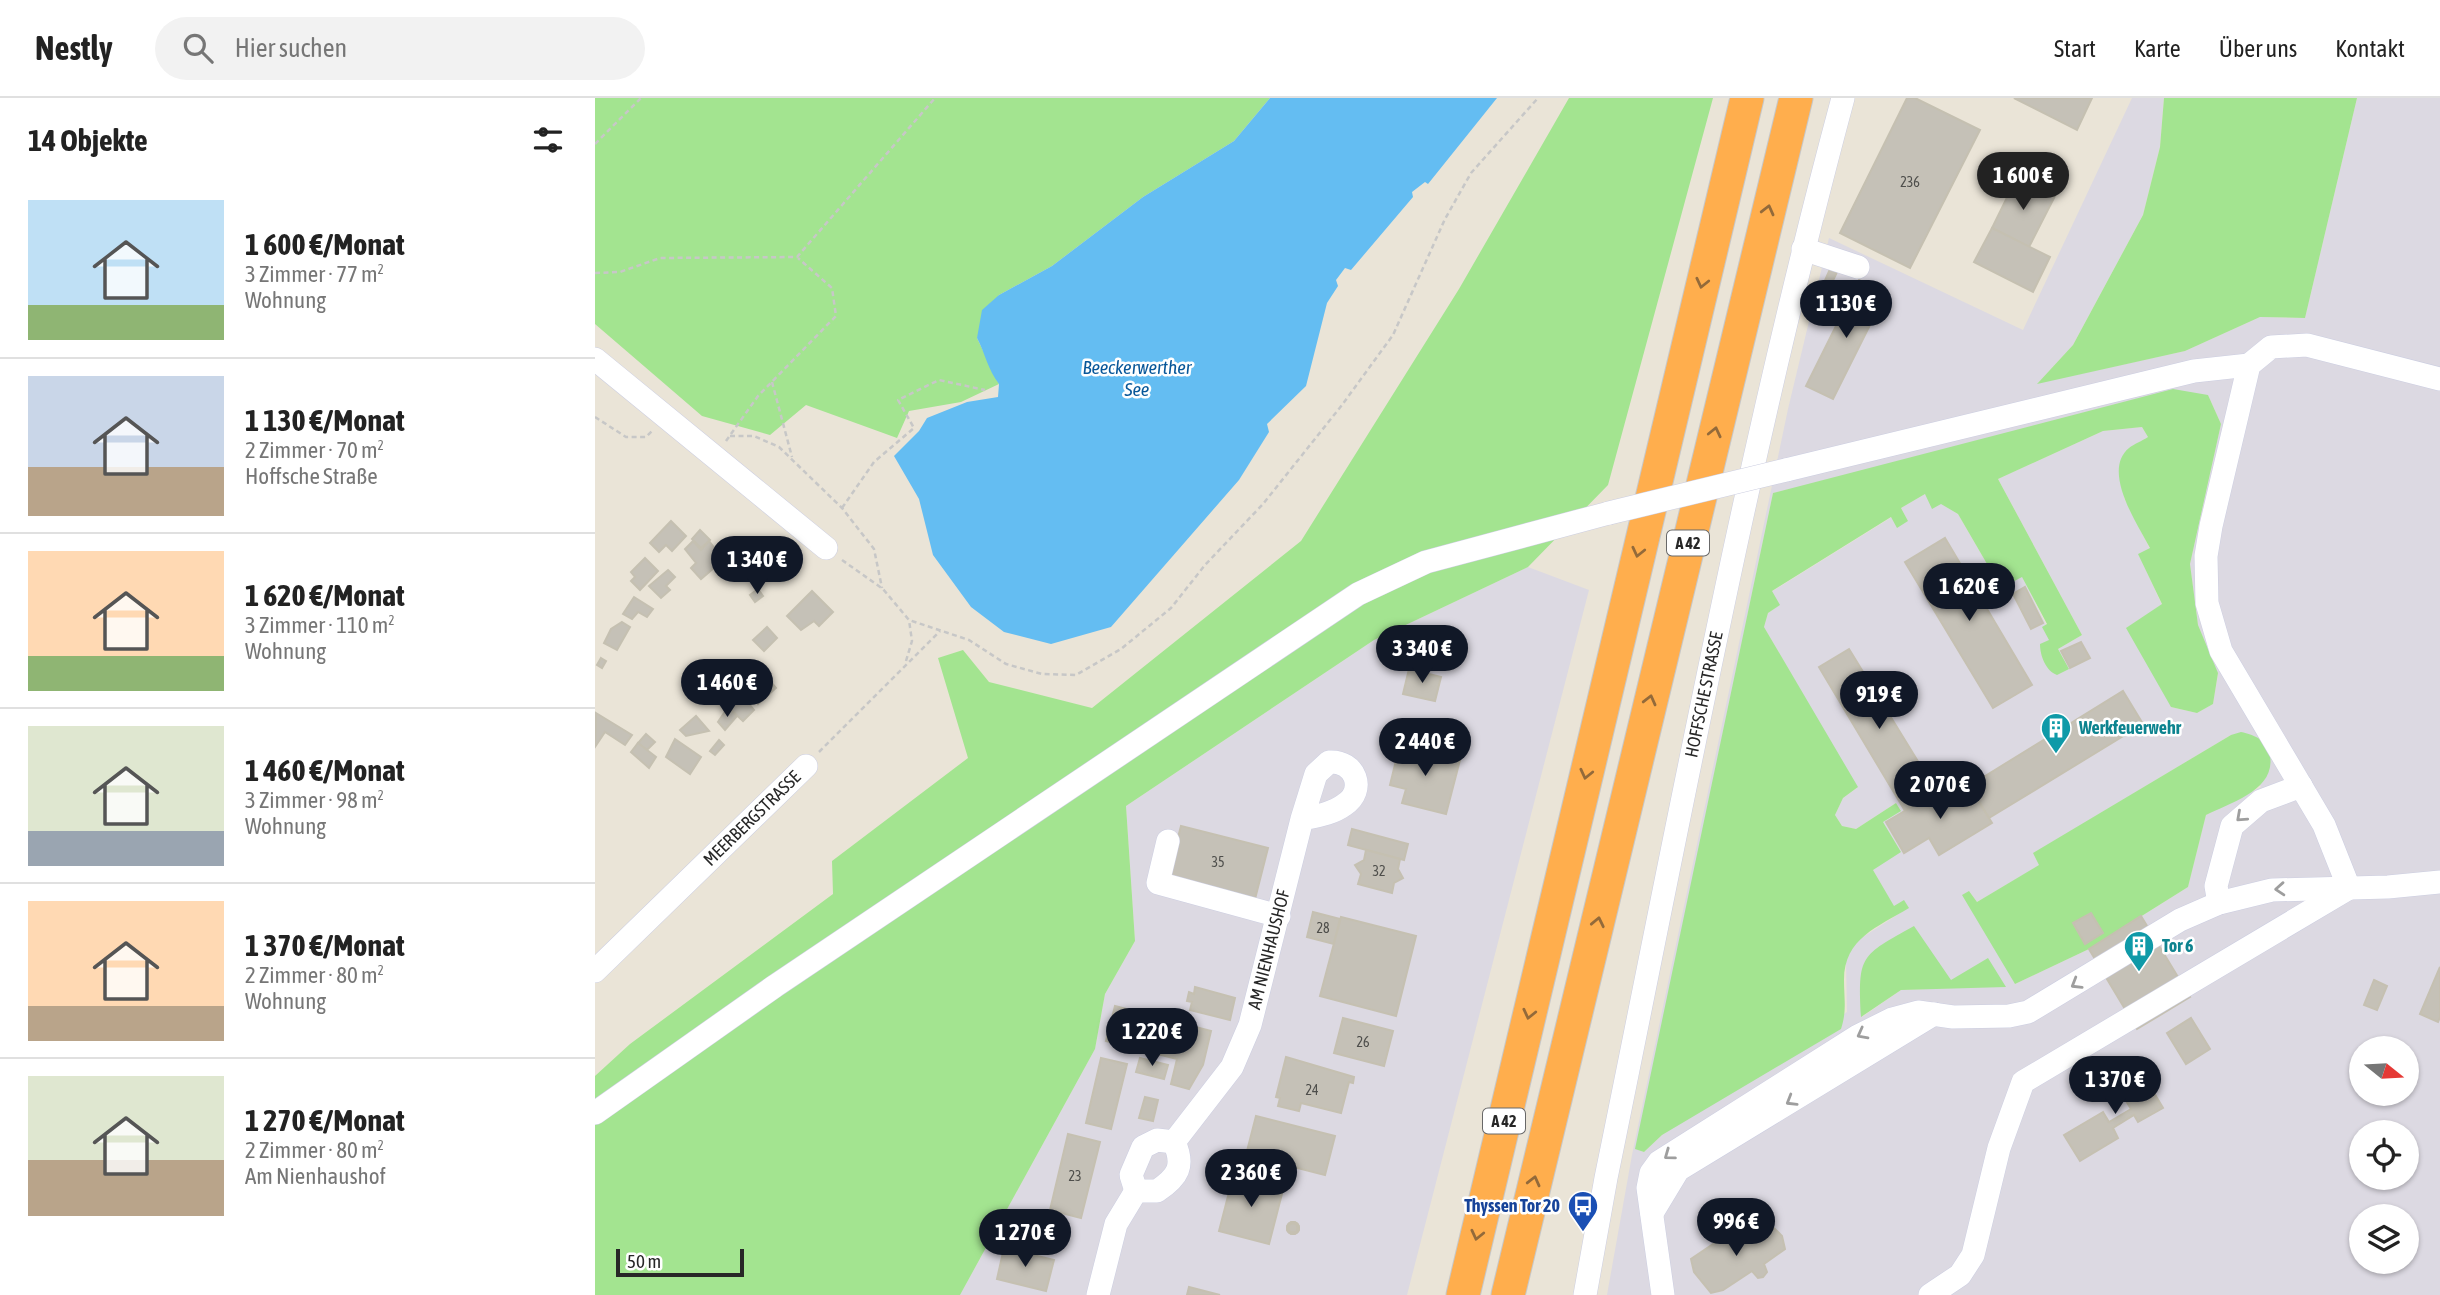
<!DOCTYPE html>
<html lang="de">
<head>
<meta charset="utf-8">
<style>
	:root { --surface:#fff; --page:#f2f2f2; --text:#222; --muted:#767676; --line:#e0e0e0; --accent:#111827 }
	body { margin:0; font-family:"Asap Condensed",sans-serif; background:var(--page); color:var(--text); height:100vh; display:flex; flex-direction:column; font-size:26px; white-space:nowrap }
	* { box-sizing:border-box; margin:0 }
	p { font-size:23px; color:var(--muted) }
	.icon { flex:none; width:38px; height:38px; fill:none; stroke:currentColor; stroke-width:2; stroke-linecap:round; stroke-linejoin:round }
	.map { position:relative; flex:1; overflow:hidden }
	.side { display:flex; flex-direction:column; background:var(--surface); width:595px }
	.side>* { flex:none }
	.needle { width:46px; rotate:108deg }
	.fabs { position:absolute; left:1754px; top:938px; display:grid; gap:14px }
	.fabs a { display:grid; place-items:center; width:70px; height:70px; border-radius:50%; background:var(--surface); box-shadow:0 2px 5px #0004; font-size:35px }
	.scale { position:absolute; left:21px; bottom:18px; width:128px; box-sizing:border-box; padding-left:7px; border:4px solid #272727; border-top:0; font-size:19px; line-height:24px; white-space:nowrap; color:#272727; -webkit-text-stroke:5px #fff; paint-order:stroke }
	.price { position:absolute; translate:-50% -60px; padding:0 16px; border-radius:24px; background:var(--accent); color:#fff; font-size:23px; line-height:46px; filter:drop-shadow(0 2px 4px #0008) }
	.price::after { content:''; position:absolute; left:50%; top:42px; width:21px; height:16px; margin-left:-10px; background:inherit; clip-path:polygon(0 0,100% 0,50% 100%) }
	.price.current { background:#222; color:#fff }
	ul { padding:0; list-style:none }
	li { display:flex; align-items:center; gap:21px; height:175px; padding:0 28px }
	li+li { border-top:2px solid var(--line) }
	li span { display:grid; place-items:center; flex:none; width:196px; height:140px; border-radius:0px; color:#555 }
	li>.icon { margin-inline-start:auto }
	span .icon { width:84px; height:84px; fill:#fffc; stroke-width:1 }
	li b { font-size:30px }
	h2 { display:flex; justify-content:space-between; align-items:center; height:84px; padding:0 28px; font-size:30px }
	header { display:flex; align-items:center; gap:42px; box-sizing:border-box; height:98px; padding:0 35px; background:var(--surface); border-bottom:2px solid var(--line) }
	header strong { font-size:33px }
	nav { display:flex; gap:38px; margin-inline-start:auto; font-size:24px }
	.search { width:490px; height:63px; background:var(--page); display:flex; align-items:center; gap:18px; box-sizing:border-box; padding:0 24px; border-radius:38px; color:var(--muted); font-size:26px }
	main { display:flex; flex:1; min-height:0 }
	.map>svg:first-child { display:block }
	.industrial { fill:#dcd9e2; fill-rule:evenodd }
	.green { fill:#a3e490 }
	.water { fill:#64bdf2 }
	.building { fill:#c5c1b7; stroke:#c5c0b1; stroke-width:2 }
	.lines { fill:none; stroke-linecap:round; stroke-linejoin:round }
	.minor-casing { stroke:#cccee1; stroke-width:24 }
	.highway-casing { stroke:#c7c7c7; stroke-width:35 }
	.path { stroke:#c7c7c7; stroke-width:2.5; stroke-dasharray:5 3.5; stroke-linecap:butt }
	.minor { stroke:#fff; stroke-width:23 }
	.highway { stroke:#ffae4d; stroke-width:33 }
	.minor-bridge-casing { stroke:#cccee1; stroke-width:24; stroke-linecap:butt }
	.minor-bridge { stroke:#fff; stroke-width:23 }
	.oneway { stroke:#936a3a }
	.oneway2 { stroke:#9e9e9e }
	.labels { text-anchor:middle; stroke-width:5; stroke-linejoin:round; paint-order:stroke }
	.number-label { font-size:14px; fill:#4e4e4b }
	.shield { fill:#fff; stroke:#686868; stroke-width:2 }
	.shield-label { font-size:16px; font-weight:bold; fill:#272727 }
	.street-label { font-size:18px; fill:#272727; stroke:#fff }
	.culture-label { font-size:18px; font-weight:bold; fill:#0d838f; stroke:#fff; text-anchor:start }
	.transit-label { font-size:18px; font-weight:bold; fill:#164399; stroke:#fff; text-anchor:end }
	.water-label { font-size:19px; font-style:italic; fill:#085799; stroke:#fff }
</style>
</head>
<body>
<header>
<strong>Nestly</strong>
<div class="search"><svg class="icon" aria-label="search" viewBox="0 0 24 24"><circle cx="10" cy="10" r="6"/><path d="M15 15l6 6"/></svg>Hier suchen</div>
<nav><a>Start</a><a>Karte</a><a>Über uns</a><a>Kontakt</a></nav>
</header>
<main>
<section class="side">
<h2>14 Objekte<svg class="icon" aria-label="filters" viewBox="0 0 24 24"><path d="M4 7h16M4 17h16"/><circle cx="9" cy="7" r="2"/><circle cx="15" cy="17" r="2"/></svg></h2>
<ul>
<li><span style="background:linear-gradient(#bfe0f5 75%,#8fb573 0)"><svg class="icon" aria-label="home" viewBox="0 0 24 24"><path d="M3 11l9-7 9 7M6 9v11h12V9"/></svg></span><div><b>1 600 €/Monat</b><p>3 Zimmer · 77 m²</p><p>Wohnung</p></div></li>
<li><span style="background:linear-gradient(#c9d6e8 65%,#b9a48a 0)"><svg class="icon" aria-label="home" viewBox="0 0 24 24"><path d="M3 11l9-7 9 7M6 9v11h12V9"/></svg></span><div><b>1 130 €/Monat</b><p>2 Zimmer · 70 m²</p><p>Hoffsche Straße</p></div></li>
<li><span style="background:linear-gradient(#ffd9b3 75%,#8fb573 0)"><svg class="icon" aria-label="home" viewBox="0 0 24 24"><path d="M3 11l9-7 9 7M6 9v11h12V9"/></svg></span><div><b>1 620 €/Monat</b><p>3 Zimmer · 110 m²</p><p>Wohnung</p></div></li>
<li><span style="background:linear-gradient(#dfe7d0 75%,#9aa5b1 0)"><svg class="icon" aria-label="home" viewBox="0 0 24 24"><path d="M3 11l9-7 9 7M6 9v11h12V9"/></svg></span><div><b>1 460 €/Monat</b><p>3 Zimmer · 98 m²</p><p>Wohnung</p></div></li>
<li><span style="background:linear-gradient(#ffd9b3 75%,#b9a48a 0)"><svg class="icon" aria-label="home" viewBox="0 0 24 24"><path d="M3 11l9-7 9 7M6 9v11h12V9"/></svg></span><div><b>1 370 €/Monat</b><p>2 Zimmer · 80 m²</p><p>Wohnung</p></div></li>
<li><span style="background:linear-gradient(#dfe7d0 60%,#b9a48a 0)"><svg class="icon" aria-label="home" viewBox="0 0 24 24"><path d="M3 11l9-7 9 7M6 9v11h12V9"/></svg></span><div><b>1 270 €/Monat</b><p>2 Zimmer · 80 m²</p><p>Am Nienhaushof</p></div></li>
</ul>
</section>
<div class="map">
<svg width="1845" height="1197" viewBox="0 0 1845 1197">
	<rect width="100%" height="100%" fill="#eae4d7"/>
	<g class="industrial">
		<path d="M1537,0H1569L1565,49L1548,117L1478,247L1443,285L1590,253L1665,219L1710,220L1762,0H1845V1197H1012L1037,1057L1193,311L1234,140L1428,232ZM1613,297L1626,326L1595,466L1603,527L1623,576L1618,606L1602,615L1576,609L1567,507L1544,457L1555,451L1529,400L1532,352L1553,339L1547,329L1508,333L1403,381L1487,537L1463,551L1427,478L1406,490L1363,416L1330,396L1306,410L1313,423L1297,419L1176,494L1184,507L1173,515L1169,529L1262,690L1248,700L1240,717L1247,728L1261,731L1301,705L1306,712L1288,724L1278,772L1299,809L1313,810L1260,844L1251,863L1252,914L1067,1037L1049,1054L1041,1051L1178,395ZM1636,637L1666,689L1611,717L1593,789L1494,851L1420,886L1374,793L1382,804L1445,767L1439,755ZM1318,829L1356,883L1411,888L1306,892L1267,919ZM1766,950H1811V996H1766ZM1766,1034H1811V1080H1766ZM1766,1118H1811V1164H1766Z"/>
		<polygon points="933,469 994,492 812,1197 365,1197 500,951 510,896 540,843 531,708 779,542"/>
	</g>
	<g class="green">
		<polygon points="0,0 675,0 639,43 548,99 457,168 404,197 382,240 404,286 366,304 314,313 302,340 211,307 175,337 107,318 0,226"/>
		<polygon points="974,0 1118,0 1013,387 933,469 779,542 531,708 540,843 510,896 500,951 365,1197 0,1197 0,978 35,946 238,796 237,763 373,660 343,560 368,552 394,584 497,610 706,443 864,191"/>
		<polygon points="1569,0 1762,0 1710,220 1665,219 1590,253 1442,286 1478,247 1548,117 1565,49"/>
		<path d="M1578,291L1613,297L1626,326L1595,466L1603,527L1623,575L1618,606L1602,615L1576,609L1531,530L1567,506L1543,456L1555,450C1543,427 1506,373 1534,350C1539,346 1547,343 1553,339L1547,329L1508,333L1403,381L1487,537L1463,551L1474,571L1462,577C1451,573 1445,558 1445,546L1454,542L1447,529L1452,526L1427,479L1406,490L1363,416L1346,406L1337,411L1330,396L1306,410L1313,423L1302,430L1296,419L1177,493L1185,507L1173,515L1169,529L1263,689L1248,700L1240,717L1247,728L1261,731L1301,705L1306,713L1288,724L1306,754L1278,772L1299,808L1309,802L1314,810C1283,829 1249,840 1249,882C1249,900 1252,913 1246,931L1067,1037L1049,1054L1040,1051L1178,395Z"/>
		<path d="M1646,634C1660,637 1672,642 1675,657C1681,692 1637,704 1611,717L1593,789L1494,851L1420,886L1367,797L1374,793L1382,804L1444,767L1438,755L1636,637Z"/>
		<path d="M1319,828L1356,882L1393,860L1411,889L1306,892L1266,919C1263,857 1265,858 1319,828Z"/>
	</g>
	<path class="water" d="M675,0H902L833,86L830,84L817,94L818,99L756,172L750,170L741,182L743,188L732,205L711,288L672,326L674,334L644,382L516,529L456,546L409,534L376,509L338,457L324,401L299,358L324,333L332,320L372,304L403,299L404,286C393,272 390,255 382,240L387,212L404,197L457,168L548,99L639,43Z"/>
	<g class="building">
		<polygon points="1312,0 1320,0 1385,32 1315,170 1245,135"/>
		<polygon points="1419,0 1497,0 1482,32"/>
		<polygon points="1422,79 1460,98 1434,149 1397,130"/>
		<polygon points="1397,130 1455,159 1438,194 1379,164"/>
		<polygon points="1235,171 1242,174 1226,208 1220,205"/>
		<polygon points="1264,182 1291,195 1238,301 1211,288"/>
		<polygon points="76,423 91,438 77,453 71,447 64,454 55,445"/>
		<polygon points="105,432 115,442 106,450 97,441"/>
		<polygon points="1350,440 1437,587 1398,610 1310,464"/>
		<polygon points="98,443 106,452 114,443 121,452 118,454 127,463 106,481 96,470 101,465 90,451"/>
		<polygon points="194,452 201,458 182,474 179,471 185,466 183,463"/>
		<polygon points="50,460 63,473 45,492 36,483 40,479 36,474"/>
		<polygon points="73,472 80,479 71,488 75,492 66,500 54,488"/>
		<polygon points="1430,489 1448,525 1436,531 1418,496"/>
		<polygon points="163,491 168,498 160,504 155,497"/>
		<polygon points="217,493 238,514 224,528 219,523 206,532 192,518"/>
		<polygon points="39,499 58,511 52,519 43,514 37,521 28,516"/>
		<polygon points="27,524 35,529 22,552 9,545 16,531"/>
		<polygon points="172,529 182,540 169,553 158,542"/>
		<polygon points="1486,544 1495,560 1475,570 1466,553"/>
		<polygon points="1254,551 1335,683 1343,678 1350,689 1310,713 1224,569"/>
		<polygon points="6,560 11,563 7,570 2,567"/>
		<polygon points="814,571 846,579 840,603 808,596"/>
		<polygon points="169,576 181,590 163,606 151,592"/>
		<polygon points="1528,593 1548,626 1394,720 1374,688"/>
		<polygon points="148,599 159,612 148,623 135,611"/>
		<polygon points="133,609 142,618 130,632 123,624"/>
		<polygon points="1,615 37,637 30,647 10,634 0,649"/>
		<polygon points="101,618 114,633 91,638 85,632"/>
		<polygon points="816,624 871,638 869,647 813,633"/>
		<polygon points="51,636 60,644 52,652 43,645"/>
		<polygon points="80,641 106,659 95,676 71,659"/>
		<polygon points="124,642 129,647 120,657 115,653"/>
		<polygon points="43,645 61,659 54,670 36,654"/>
		<polygon points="805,646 865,662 851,716 807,705 811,691 795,687"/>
		<polygon points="1374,688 1397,725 1344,757 1334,740 1309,755 1291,724 1350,689 1356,699"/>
		<polygon points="586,728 673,750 660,801 573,778"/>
		<polygon points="757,731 813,746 809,762 753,747"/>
		<polygon points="771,752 805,761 803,771 808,780 799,785 797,795 763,786 766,776 760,767 769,762"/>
		<polygon points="718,814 745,821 739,846 712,839"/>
		<polygon points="1496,815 1508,835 1490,846 1478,825"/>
		<polygon points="1546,818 1595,899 1542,931 1494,851"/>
		<polygon points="746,819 821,838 801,918 725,898"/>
		<polygon points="1845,869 1845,919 1843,924 1825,916"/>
		<polygon points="1779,882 1792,888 1782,912 1769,907"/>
		<polygon points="600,889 640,900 635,922 595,912 597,904 592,903 594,894 599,896"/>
		<polygon points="520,908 616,933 608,967 594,991 576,986 582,961 511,943"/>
		<polygon points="748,920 798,933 789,968 739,955"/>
		<polygon points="1596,920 1615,951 1591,966 1572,935"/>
		<polygon points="691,959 759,979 758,985 754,984 746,1015 706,1005 704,1013 683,1008 685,1000 681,999"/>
		<polygon points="506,960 532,966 516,1031 491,1025"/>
		<polygon points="545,960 573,967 569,981 541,974"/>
		<polygon points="1544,970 1568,1010 1543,1024 1539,1017 1518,1030 1523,1040 1485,1063 1469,1037 1508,1014 1514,1024 1536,1011 1519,983"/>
		<polygon points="550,999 563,1002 558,1023 544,1020"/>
		<polygon points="661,1018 740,1038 730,1077 651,1057"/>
		<polygon points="473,1036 505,1044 486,1120 455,1112"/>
		<polygon points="639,1075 689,1088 674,1146 624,1133"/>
		<circle cx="698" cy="1130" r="6"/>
		<circle cx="698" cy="1130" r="6"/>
		<circle cx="698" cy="1130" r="6"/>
		<circle cx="698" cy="1130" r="4.5"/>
		<polygon points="1142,1130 1151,1144 1166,1133 1179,1130 1187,1138 1190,1151 1169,1166 1172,1174 1168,1179 1163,1180 1157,1173 1128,1192 1116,1195 1099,1174 1096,1161"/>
		<polygon points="409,1150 459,1162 451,1193 402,1181"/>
		<polygon points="594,1189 625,1197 592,1197"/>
	</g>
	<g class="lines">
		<g class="minor-casing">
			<g id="minor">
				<polyline points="1208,151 1263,169"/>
				<polyline points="0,261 231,450"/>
				<polyline points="1191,372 1599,273 1654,267"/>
				<polyline points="573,743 563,785 684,818"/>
				<polyline points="1754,790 1729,727 1626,553 1612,505 1611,458 1616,428 1654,267 1676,249 1712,247 1845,281"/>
				<polyline points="1624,805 1621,788 1637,728 1666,703 1706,688"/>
				<path id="s1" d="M0,873L211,668"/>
				<polyline points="0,1015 180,888 763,496 831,464 1014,415"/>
				<polyline points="541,1093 536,1077 548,1049 562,1042 579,1044"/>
				<polyline points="1057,1115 1083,1072 1339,916"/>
				<path id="s2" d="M503,1197L521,1126L541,1093H562C583,1079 590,1068 579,1044L637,969L655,927L707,721L721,676L734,664C760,662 772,692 749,707C737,716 721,718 707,721"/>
				<path id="s3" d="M990,1197L1011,1080C1085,719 1152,356 1248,0"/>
				<polyline points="1068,1197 1053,1090 1056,1075 1064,1064 1263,938 1297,921 1323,914 1358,919 1414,918 1433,914 1585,822 1624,805 1677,792 1793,789 1845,784"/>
				<polyline points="1335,1197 1365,1177 1378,1157 1404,1050 1428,984 1754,790"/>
			</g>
		</g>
		<g class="highway-casing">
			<g id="highway">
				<polyline points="868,1197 1152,0"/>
				<polyline points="913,1197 1201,0"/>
			</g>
		</g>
		<g class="path">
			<polyline points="0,46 46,0"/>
			<polyline points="0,175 25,174 65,160 202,159 340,0"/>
			<polyline points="177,284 197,359"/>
			<polyline points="0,319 31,339 51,339 58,332"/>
			<polyline points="135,338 159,338 184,349 247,410 279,451 287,490"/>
			<polyline points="131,343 163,298 241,218 237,190 203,160"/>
			<polyline points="247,410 279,364 319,330 303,302 344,282 390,292"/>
			<polyline points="247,462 288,491 314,522 374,542 411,566 447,576 481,577 526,551 576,510 610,467 668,406 747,307 798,237 850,121 876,75 943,0"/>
			<polyline points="311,563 317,543 314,522"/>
			<polyline points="224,654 345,533"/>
		</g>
		<use href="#minor" class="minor"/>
		<use href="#highway" class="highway"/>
		<g class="minor-bridge-casing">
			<polyline id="minor-bridge" points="1014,415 1191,372"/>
		</g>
		<use href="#minor-bridge" class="minor-bridge"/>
	</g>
	<defs><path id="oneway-chevron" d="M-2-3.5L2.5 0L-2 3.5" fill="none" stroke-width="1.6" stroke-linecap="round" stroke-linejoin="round" transform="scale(1.75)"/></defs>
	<g class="oneway">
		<use href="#oneway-chevron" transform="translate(1173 112) rotate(-76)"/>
		<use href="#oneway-chevron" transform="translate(1107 185) rotate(103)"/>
		<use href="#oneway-chevron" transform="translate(1120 334) rotate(-77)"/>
		<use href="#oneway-chevron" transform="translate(1043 454) rotate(103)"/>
		<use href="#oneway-chevron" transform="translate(1055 602) rotate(-76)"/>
		<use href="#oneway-chevron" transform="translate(991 676) rotate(103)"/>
		<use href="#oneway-chevron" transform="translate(1003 824) rotate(-78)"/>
		<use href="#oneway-chevron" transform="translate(934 916) rotate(103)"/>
		<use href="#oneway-chevron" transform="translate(939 1083) rotate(-76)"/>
		<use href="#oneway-chevron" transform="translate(882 1137) rotate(103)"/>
	</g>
	<g class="oneway2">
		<use href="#oneway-chevron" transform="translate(1646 719) rotate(138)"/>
		<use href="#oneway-chevron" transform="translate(1685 791) rotate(176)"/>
		<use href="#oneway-chevron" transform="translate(1481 886) rotate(149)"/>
		<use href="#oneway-chevron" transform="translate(1267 936) rotate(152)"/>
		<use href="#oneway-chevron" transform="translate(1196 1003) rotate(149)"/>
		<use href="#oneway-chevron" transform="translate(1074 1057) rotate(144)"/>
	</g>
	<defs>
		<g id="building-pin" transform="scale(1.575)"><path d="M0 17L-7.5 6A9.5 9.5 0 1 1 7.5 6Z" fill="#0f9aa8" stroke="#fff"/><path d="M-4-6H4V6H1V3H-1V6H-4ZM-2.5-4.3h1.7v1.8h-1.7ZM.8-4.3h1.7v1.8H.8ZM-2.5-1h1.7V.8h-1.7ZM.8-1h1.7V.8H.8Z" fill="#fff"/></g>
		<g id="bus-pin" transform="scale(1.575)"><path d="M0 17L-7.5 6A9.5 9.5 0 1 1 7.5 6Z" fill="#1a4fb4" stroke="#fff"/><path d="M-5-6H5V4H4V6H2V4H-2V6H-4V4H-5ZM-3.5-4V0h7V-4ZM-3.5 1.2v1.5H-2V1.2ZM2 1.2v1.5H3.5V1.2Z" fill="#fff"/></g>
	</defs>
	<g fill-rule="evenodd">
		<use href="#building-pin" x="1461" y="630"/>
		<use href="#building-pin" x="1544" y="848"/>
		<use href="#bus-pin" x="988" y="1108"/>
	</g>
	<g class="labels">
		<g class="number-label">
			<text x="1315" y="89">236</text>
			<text x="623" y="769">35</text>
			<text x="784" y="778">32</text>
			<text x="728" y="835">28</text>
			<text x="768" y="949">26</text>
			<text x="717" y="997">24</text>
			<text x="480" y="1083">23</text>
		</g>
		<g class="shield">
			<rect x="1072" y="432.5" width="42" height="25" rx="5"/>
			<rect x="888" y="1010.5" width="42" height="25" rx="5"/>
		</g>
		<g class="shield-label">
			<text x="1093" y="451">A 42</text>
			<text x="909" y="1029">A 42</text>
		</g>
		<g class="street-label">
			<text dy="6" stroke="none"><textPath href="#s3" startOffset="612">HOFFSCHE STRASSE</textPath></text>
			<text dy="6" stroke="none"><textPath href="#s1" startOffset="219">MEERBERGSTRASSE</textPath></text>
			<text dy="6" stroke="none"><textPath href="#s2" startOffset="410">AM NIENHAUSHOF</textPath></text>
		</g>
		<g class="culture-label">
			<text x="1484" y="636">Werkfeuerwehr</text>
			<text x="1567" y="854">Tor 6</text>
		</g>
		<g class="transit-label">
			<text x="965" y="1114">Thyssen Tor 20</text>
		</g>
		<g class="water-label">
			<text x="542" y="276">Beeckerwerther<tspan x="542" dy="22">See</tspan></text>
		</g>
	</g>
</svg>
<div class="fabs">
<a><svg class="needle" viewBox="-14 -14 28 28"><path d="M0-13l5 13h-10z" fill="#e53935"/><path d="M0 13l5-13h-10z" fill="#767676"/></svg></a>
<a><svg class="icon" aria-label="locate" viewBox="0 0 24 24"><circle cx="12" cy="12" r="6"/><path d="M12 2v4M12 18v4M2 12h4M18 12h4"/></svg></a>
<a><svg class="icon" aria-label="layers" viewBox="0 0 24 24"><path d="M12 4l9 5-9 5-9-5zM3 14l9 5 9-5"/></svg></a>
</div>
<div class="scale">50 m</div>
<b class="price current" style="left:1428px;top:114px">1 600 €</b>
<b class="price" style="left:1251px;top:242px">1 130 €</b>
<b class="price" style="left:162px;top:498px">1 340 €</b>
<b class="price" style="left:1374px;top:525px">1 620 €</b>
<b class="price" style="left:827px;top:587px">3 340 €</b>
<b class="price" style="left:132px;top:621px">1 460 €</b>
<b class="price" style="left:1284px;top:633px">919 €</b>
<b class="price" style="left:830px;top:680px">2 440 €</b>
<b class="price" style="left:1345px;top:723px">2 070 €</b>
<b class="price" style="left:557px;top:970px">1 220 €</b>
<b class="price" style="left:1520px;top:1018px">1 370 €</b>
<b class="price" style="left:656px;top:1111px">2 360 €</b>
<b class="price" style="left:1141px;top:1160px">996 €</b>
<b class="price" style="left:430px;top:1171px">1 270 €</b>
</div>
</main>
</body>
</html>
